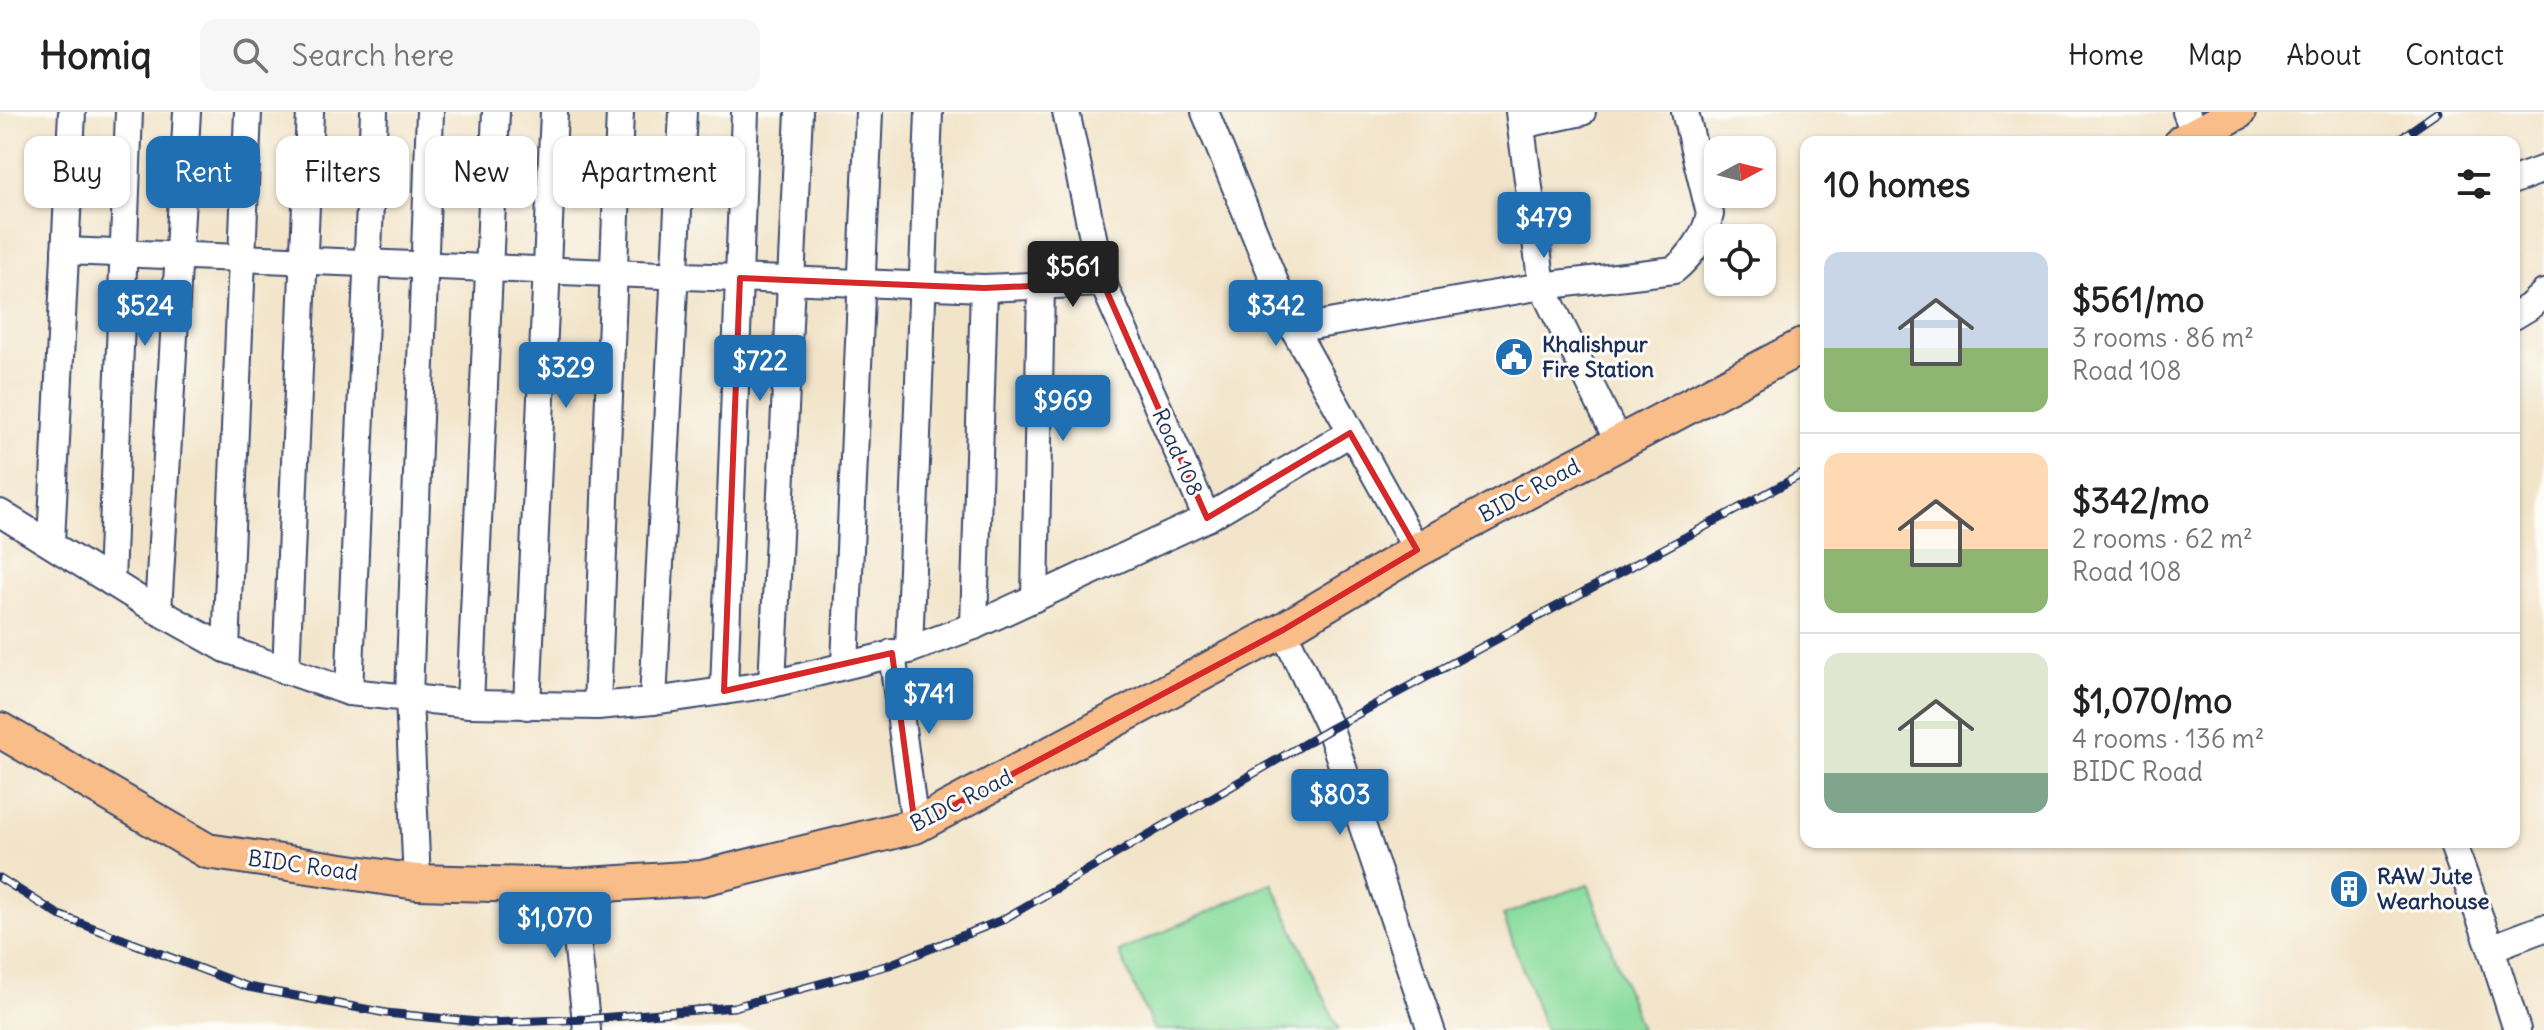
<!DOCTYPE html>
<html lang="en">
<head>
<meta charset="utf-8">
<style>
	:root { --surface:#fff; --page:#f6f6f6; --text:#222; --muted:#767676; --line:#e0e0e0; --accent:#1f6fb2 }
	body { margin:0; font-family:Delius,sans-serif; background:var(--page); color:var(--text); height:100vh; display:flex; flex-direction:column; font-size:30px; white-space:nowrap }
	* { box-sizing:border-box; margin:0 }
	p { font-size:26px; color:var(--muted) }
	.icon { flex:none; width:44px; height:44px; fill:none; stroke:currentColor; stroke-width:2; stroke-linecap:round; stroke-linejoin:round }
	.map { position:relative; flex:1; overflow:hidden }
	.panel { position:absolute; left:1800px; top:24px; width:720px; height:712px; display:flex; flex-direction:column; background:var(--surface); border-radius:16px; box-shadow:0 2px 6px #0004 }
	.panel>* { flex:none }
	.top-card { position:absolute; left:24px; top:24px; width:760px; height:72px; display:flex; gap:16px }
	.needle { width:52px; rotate:83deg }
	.fabs { position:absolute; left:1704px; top:24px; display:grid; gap:16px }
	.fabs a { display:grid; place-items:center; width:72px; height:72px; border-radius:16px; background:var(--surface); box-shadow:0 2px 6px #0004; font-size:40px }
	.price { position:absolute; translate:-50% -68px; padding:0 18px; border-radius:8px; background:var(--accent); color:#fff; font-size:26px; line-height:52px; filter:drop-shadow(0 2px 4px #0008) }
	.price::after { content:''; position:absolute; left:50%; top:48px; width:24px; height:18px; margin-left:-12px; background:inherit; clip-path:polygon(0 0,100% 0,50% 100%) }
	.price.selected { background:#222; color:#fff }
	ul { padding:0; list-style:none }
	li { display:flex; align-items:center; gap:24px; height:200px; padding:0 24px }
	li+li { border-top:2px solid var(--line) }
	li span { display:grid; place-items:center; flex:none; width:224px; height:160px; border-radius:16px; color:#555 }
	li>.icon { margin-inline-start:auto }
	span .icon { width:96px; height:96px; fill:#fffc; stroke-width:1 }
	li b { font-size:34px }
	h2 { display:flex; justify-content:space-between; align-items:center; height:96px; padding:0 24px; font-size:34px }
	.chip { padding:0 28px; border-radius:16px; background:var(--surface); box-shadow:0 2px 6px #0004; font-size:28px; line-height:72px }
	.chip.selected { background:var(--accent); color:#fff }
	header { display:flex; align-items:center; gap:48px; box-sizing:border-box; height:112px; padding:0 40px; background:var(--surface); border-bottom:2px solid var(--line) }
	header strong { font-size:38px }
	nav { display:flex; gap:44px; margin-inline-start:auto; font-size:28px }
	.search { width:560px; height:72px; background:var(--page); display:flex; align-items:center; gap:20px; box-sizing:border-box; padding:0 28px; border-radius:16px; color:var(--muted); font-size:30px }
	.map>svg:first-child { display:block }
	.green { fill:#8cdd9e; stroke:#54867e; stroke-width:2 }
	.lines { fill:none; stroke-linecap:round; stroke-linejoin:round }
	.minor-casing { stroke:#3b4a6e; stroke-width:30 }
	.major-casing { stroke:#3b4a6e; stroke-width:38 }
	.minor { stroke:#fff; stroke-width:26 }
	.major { stroke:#f8bd89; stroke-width:34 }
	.rail-casing { stroke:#1b2f5e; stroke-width:9 }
	.rail { stroke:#fdfcf7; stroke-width:6; stroke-dasharray:18; stroke-linecap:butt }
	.marked { fill:none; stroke:#d62828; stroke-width:6; stroke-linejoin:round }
	.labels { text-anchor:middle; stroke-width:6; stroke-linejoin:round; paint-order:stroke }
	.poi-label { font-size:22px; font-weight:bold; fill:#1b2f5e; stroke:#fdfcf7; text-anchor:start }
	.street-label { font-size:22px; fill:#1b2f5e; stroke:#fdfcf7 }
</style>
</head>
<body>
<header>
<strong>Homiq</strong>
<div class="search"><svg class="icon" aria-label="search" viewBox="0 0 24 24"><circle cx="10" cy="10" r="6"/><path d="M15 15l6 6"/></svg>Search here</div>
<nav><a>Home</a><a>Map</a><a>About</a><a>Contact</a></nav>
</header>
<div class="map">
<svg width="2544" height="918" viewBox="0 0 2544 918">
	<rect width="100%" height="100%" fill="#fdfcf7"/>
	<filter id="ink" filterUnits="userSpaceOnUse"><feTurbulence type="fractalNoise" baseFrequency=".0125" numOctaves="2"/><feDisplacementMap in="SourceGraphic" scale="16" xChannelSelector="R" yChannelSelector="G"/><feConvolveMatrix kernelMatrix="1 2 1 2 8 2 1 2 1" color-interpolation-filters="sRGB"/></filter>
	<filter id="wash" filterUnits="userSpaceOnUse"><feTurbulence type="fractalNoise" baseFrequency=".006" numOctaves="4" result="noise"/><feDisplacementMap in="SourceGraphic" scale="32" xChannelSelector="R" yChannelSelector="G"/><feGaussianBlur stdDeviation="1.8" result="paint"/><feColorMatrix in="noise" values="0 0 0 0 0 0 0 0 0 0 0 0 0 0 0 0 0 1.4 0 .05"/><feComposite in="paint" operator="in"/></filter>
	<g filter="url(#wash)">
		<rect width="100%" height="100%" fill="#f2e4c9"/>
		<g class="green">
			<polygon points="1272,771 1339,918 1154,918 1119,840"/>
			<polygon points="1588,772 1641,918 1545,918 1503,803"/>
		</g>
	</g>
	<g filter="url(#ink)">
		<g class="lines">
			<g class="minor-casing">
				<g id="minor">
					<polyline points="1066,0 1103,171 1207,406"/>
					<polyline points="1205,0 1294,217 1417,438"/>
					<polyline points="1519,0 1542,174 1619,331"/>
					<polyline points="2186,0 2198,30"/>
					<polyline points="1521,13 1582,0"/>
					<polyline points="2514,68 2544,57"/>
					<polyline points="65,139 984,176 1103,171"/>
					<polyline points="2514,204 2529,195 2544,181"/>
					<path d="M1294,217L1542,174L1674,158C1691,144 1706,123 1710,102L1685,0"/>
					<polyline points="0,401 158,499 226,537 349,580 470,592 597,594 653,589 772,572 909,538 974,514 1207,406 1350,321"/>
					<polyline points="51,430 72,0"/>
					<polyline points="111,470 129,0"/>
					<polyline points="1035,486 1041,174"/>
					<polyline points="158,499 187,0"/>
					<polyline points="974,514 984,176"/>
					<polyline points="1283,518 1330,617 1431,918"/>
					<polyline points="226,537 248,0"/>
					<polyline points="909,538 929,0"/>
					<polyline points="892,541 915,714"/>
					<polyline points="845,552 869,0"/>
					<polyline points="286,559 310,0"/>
					<polyline points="772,572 799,0"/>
					<polyline points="724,579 745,0"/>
					<polyline points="349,580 374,0"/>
					<polyline points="653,589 683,0"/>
					<polyline points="470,592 496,0"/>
					<polyline points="527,594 554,0"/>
					<polyline points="597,594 620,0"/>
					<polyline points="2452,730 2491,836 2517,918"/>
					<polyline points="417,770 409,585 430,0"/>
					<polyline points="571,774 587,918"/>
					<polyline points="2491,836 2544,816"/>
				</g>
			</g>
			<g class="major-casing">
				<g id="major">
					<polyline points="2182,30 2238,0"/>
					<polyline points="0,618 207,739 417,770 571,774 702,766 915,714 1283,518 1417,438 1806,232"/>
				</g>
			</g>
			<use href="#minor" class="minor"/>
			<use href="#major" class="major"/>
			<g class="rail-casing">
				<g id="rail">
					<polyline points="2395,30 2438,0"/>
					<polyline points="0,766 59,803 248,875 386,901 488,911 587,907 734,895 889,853 1002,808 1330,617 1806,360"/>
				</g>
			</g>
			<use href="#rail" class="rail"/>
		</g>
	</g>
	<path class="marked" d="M740,166L984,176L1103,171L1207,406L1350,321L1417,438L1283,518L915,714L892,541L724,579Z"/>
	<defs>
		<g id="civic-disc" transform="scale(2)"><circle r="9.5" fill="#1f6fb2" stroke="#fdfcf7"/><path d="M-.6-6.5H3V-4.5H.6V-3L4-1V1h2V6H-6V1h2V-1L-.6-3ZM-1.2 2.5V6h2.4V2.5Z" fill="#fff"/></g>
		<g id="building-disc" transform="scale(2)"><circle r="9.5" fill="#1f6fb2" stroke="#fdfcf7"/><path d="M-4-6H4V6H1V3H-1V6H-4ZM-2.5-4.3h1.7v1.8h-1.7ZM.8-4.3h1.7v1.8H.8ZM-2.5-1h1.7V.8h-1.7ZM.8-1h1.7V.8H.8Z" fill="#fff"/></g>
	</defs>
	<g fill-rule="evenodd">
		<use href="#civic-disc" x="1514" y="245"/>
		<use href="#building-disc" x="2349" y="777"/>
	</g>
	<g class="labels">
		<g class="poi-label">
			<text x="1542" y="240">Khalishpur<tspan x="1542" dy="25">Fire Station</tspan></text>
			<text x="2377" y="772">RAW Jute<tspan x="2377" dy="25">Wearhouse</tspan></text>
		</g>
		<g class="street-label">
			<text transform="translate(1178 340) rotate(66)" y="8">Road 108</text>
			<text transform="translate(1529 378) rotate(-28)" y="8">BIDC Road</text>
			<text transform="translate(961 688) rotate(-27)" y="8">BIDC Road</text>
			<text transform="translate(303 753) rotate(8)" y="8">BIDC Road</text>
		</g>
	</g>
</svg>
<div class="fabs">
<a><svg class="needle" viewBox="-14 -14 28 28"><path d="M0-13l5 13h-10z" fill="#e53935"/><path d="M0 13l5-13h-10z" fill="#767676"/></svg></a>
<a><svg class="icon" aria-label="locate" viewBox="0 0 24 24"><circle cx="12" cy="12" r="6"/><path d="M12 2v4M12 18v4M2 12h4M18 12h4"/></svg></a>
</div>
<b class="price" style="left:1544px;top:148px">$479</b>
<b class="price selected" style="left:1073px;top:197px">$561</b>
<b class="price" style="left:145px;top:236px">$524</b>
<b class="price" style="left:1276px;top:236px">$342</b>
<b class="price" style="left:760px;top:291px">$722</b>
<b class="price" style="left:566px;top:298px">$329</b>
<b class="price" style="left:1063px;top:331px">$969</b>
<b class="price" style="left:929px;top:624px">$741</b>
<b class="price" style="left:1340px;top:725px">$803</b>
<b class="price" style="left:555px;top:848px">$1,070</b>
<div class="top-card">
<a class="chip">Buy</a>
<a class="chip selected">Rent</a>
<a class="chip">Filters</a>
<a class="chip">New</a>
<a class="chip">Apartment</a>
</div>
<section class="panel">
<h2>10 homes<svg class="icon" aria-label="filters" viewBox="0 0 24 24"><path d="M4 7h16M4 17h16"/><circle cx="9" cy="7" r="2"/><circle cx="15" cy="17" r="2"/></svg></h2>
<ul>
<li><span style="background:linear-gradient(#c9d6e8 60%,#8fb573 0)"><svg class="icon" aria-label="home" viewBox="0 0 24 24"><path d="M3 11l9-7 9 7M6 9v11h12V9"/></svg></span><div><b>$561/mo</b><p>3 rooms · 86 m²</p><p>Road 108</p></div></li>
<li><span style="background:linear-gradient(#ffd9b3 60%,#8fb573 0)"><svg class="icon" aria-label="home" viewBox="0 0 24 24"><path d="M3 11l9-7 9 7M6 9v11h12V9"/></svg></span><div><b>$342/mo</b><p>2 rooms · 62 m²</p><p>Road 108</p></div></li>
<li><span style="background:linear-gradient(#dfe7d0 75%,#7fa58c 0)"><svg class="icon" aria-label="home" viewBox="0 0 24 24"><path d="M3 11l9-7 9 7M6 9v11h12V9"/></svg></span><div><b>$1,070/mo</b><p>4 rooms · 136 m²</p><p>BIDC Road</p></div></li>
</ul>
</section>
</div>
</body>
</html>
